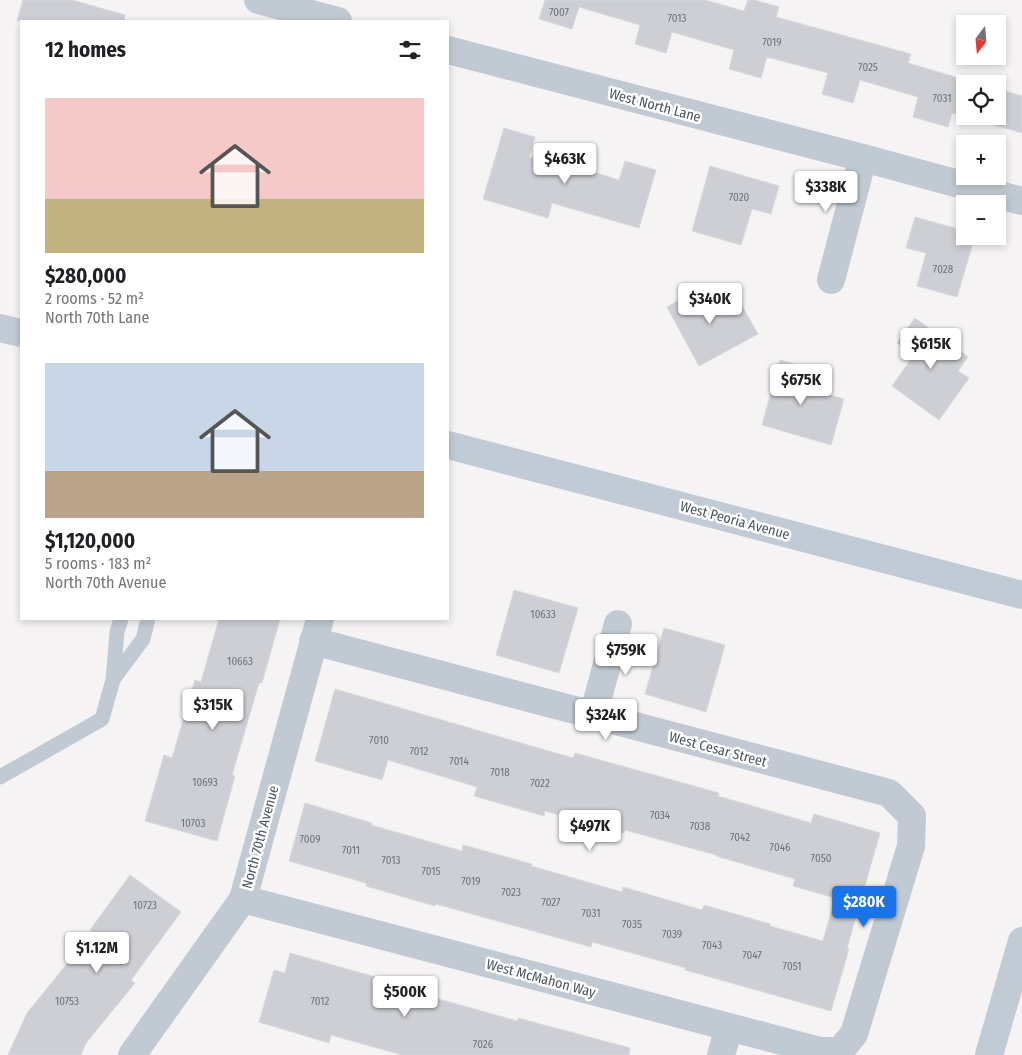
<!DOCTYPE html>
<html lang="en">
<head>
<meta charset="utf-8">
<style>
	:root { --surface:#fff; --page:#f2f2f2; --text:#202124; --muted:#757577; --accent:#1a73e8 }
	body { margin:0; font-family:"Fira Sans Condensed",sans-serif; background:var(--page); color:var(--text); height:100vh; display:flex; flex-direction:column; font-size:19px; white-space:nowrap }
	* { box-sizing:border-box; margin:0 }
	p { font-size:16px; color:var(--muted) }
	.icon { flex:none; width:28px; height:28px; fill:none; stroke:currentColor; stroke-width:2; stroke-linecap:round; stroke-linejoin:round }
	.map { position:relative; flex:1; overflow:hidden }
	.side { position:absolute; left:20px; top:20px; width:429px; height:600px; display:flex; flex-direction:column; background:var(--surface); border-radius:0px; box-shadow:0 2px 8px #0003 }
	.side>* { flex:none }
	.needle { width:32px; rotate:196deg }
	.fabs { position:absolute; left:956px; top:15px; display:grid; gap:10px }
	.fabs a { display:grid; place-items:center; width:50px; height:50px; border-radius:0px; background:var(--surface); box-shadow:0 2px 8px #0003; font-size:25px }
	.price { position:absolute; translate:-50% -42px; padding:0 11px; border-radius:5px; background:#fff; color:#222; font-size:16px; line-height:32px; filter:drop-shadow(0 1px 2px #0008) }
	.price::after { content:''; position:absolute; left:50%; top:30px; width:15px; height:11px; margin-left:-8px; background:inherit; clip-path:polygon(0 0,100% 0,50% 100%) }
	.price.on { background:var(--accent); color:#fff }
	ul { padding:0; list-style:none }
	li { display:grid; align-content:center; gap:10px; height:265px; padding:0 25px }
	li span { display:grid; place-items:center; height:155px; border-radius:0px; color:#555 }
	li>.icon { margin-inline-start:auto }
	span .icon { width:90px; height:90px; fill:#fffc; stroke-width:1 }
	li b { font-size:21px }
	h2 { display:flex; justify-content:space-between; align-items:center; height:60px; padding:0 25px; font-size:21px }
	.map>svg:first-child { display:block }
	.building { fill:#cdcfd5; stroke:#d7d9de }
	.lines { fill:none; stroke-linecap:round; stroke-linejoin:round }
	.lane { stroke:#c1cad2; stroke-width:15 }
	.street { stroke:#c1cad2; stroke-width:28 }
	.secondary { stroke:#c1cbd6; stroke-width:28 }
	.labels { text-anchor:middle; stroke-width:5; stroke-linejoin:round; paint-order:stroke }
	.number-label { font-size:11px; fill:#6b747e }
	.street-label { font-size:14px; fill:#4a5661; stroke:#fff }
</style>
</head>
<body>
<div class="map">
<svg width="1022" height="1055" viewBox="0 0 1022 1055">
	<rect width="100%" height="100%" fill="#f5f3f3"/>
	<g class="building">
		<polygon points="23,0 72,0 125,15 124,21 17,21"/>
		<polygon points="545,0 705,0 744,11 748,0 754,0 779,7 776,17 911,54 908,63 979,84 965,84 965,116 998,116 998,89 1022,96 1022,133 952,113 948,127 913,117 918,97 860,80 853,103 822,94 828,73 767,57 761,78 729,69 734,50 672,32 666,53 635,44 640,25 579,7 572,29 539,19"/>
		<polygon points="504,128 535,137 529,157 585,173 586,170 619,180 625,161 656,170 639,228 552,203 548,218 483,199"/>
		<polygon points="710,166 779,186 771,214 752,209 741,245 692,231"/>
		<polygon points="915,217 965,231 965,236 975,236 957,297 917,286 926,253 906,248"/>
		<polygon points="707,284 725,316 742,306 758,334 699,366 667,307"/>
		<polygon points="915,318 968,357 958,371 969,378 939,420 892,386 914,355 897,343"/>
		<polygon points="780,360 811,369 805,388 844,399 831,445 762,425"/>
		<polygon points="514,590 578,608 559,673 496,655"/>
		<polygon points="219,619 280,619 262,683 259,683 232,775 235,776 217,841 145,821 164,755 172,758 195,680 201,682"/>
		<polygon points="664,628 725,645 706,712 645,694"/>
		<polygon points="335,689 573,758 575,753 719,793 718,796 811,823 814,814 880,833 847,948 849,949 831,1011 685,970 686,968 592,942 591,947 436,904 435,906 366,886 366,883 289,861 305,803 372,823 371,825 462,851 463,845 532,864 531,866 622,892 623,887 702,910 704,905 770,924 770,926 823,941 835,898 793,886 795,879 716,856 716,855 625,830 624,833 545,811 544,816 474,796 477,787 388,760 382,780 315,761"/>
		<polygon points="130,875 181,912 131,980 135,983 86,1043 81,1055 8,1055 27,1013 93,932 90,930"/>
		<polygon points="290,953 429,992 428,996 517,1021 518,1018 630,1048 629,1055 402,1055 331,1035 329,1043 259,1022 274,970 285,973"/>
	</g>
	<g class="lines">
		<g class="lane">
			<polyline points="114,678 143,639 148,619"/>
			<polyline points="0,777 102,719 113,680 117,632 121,619"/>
		</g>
		<g class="street">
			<polyline points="258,0 338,21"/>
			<polyline points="448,50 863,158 1022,201"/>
			<polyline points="831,280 863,158"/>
			<polyline points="593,716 618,624"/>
			<polyline points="243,899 820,1051 840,1051 854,1034 911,846 912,816 889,793 313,641"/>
			<polyline points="132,1055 243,899 320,619"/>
			<polyline points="721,1055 729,1027"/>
		</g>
		<g class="secondary">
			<polyline points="0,328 21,333"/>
			<polyline points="448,445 1022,595"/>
			<polyline points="989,1055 1022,941"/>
		</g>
	</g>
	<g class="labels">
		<g class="number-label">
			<text x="559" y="16">7007</text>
			<text x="677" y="22">7013</text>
			<text x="772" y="46">7019</text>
			<text x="868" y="71">7025</text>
			<text x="942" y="102">7031</text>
			<text x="739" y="201">7020</text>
			<text x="943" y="273">7028</text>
			<text x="543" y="618">10633</text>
			<text x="240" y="665">10663</text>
			<text x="379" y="744">7010</text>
			<text x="419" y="755">7012</text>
			<text x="459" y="765">7014</text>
			<text x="500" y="776">7018</text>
			<text x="205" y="786">10693</text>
			<text x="540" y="787">7022</text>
			<text x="660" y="819">7034</text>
			<text x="193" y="827">10703</text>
			<text x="700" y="830">7038</text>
			<text x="740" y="841">7042</text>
			<text x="310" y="843">7009</text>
			<text x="780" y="851">7046</text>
			<text x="351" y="854">7011</text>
			<text x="821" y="862">7050</text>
			<text x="391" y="864">7013</text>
			<text x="431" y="875">7015</text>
			<text x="471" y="885">7019</text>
			<text x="511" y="896">7023</text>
			<text x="551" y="906">7027</text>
			<text x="145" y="909">10723</text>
			<text x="591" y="917">7031</text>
			<text x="632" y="928">7035</text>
			<text x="672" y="938">7039</text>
			<text x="712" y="949">7043</text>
			<text x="752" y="959">7047</text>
			<text x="792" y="970">7051</text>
			<text x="67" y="1005">10753</text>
			<text x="320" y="1005">7012</text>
			<text x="483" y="1048">7026</text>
		</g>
		<g class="street-label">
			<text transform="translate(655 105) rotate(15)" y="5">West North Lane</text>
			<text transform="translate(735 520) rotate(15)" y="5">West Peoria Avenue</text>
			<text transform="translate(718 749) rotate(15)" y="5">West Cesar Street</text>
			<text transform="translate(260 837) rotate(-75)" y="5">North 70th Avenue</text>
			<text transform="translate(541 978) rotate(15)" y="5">West McMahon Way</text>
		</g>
	</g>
</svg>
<div class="fabs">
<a><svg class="needle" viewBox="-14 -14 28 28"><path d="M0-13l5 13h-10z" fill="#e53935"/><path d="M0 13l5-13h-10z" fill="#757577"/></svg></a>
<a><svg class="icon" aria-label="locate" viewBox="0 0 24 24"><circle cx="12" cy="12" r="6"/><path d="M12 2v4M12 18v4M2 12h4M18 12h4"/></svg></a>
<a>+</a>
<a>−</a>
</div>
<b class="price" style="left:565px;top:185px">$463K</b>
<b class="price" style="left:826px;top:213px">$338K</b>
<b class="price" style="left:710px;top:325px">$340K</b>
<b class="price" style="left:931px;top:370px">$615K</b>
<b class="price" style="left:801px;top:406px">$675K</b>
<b class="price" style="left:626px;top:676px">$759K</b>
<b class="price" style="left:213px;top:731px">$315K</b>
<b class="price" style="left:606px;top:741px">$324K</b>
<b class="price" style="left:590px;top:852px">$497K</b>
<b class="price on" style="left:864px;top:928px">$280K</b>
<b class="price" style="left:97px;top:974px">$1.12M</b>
<b class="price" style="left:405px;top:1018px">$500K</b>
<section class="side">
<h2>12 homes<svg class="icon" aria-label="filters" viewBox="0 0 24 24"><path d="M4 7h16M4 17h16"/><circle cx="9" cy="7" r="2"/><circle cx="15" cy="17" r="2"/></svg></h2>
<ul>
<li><span style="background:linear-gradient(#f6c9c9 65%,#c2b280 0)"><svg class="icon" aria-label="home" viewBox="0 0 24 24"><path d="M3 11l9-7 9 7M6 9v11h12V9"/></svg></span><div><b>$280,000</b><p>2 rooms · 52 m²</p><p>North 70th Lane</p></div></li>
<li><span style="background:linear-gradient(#c9d6e8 70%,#b9a48a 0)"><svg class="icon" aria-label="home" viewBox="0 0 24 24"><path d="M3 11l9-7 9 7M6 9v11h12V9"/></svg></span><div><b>$1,120,000</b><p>5 rooms · 183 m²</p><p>North 70th Avenue</p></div></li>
</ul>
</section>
</div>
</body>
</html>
